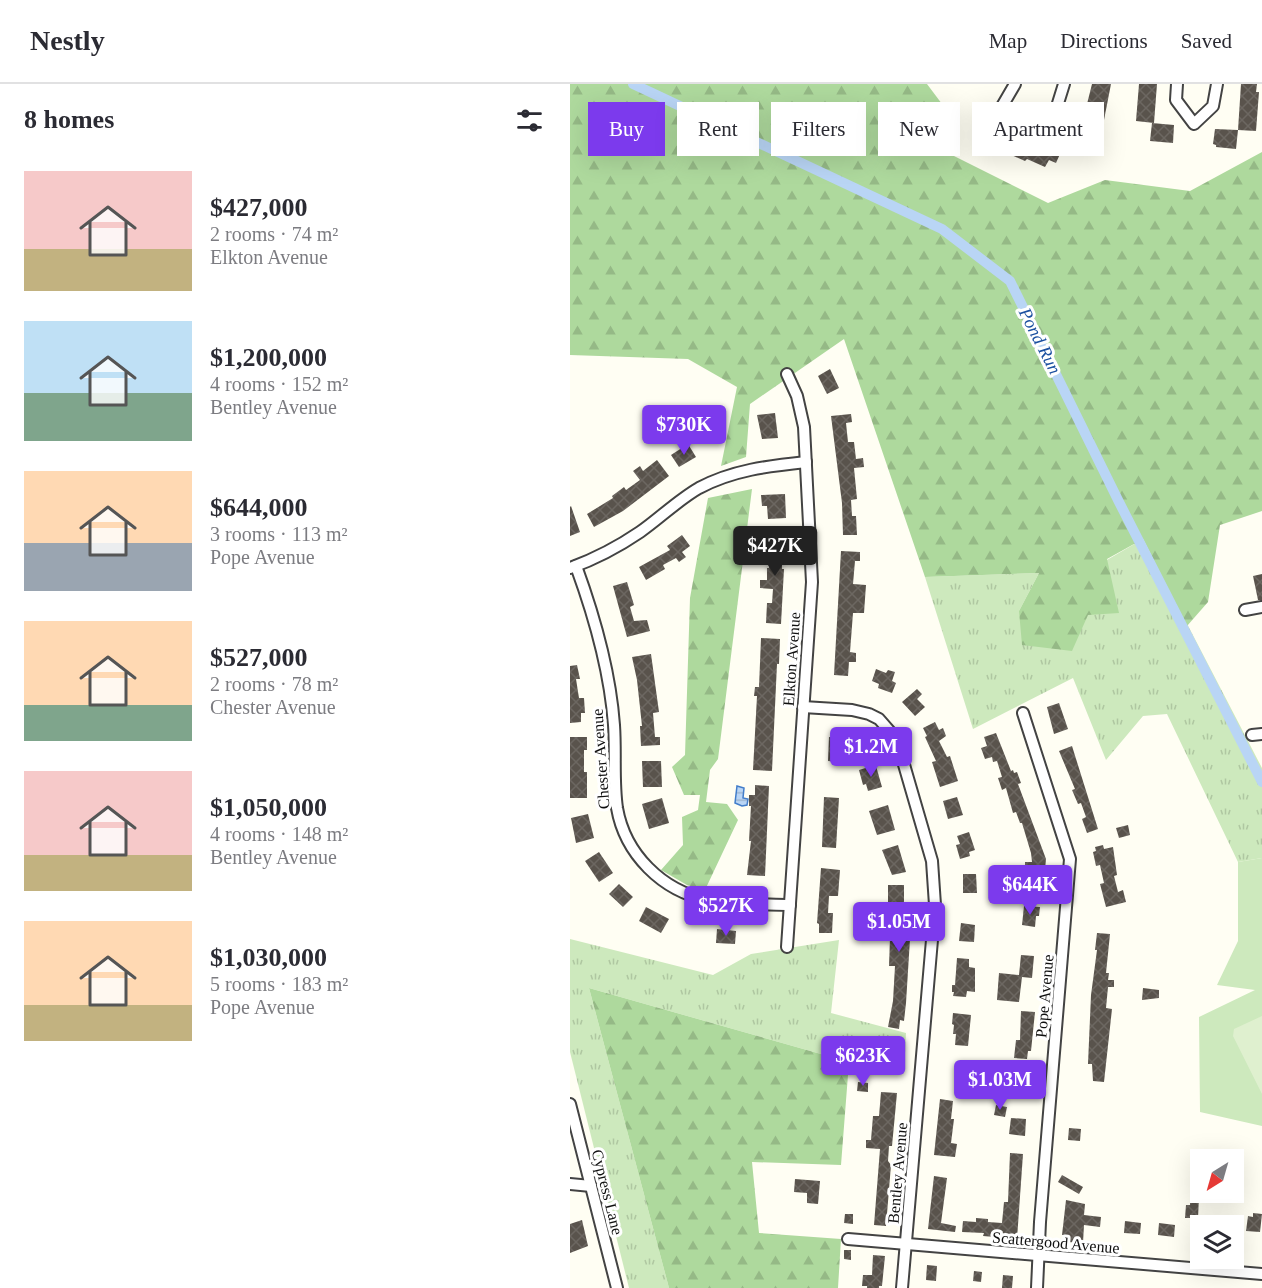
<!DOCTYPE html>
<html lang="en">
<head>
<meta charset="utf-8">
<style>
	:root { --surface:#fff; --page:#f7f7f7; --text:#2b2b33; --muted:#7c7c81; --line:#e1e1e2; --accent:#7c3aed }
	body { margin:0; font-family:Georgia,serif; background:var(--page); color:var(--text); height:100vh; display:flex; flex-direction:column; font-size:22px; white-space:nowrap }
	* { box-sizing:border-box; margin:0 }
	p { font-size:20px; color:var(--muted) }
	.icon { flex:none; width:33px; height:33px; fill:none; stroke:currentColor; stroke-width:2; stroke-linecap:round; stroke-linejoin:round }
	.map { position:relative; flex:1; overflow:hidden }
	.side { display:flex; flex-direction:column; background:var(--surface); width:570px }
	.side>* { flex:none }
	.guide { position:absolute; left:18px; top:18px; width:570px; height:54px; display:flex; gap:12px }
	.needle { width:39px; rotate:217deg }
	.fabs { position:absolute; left:620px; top:1065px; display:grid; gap:12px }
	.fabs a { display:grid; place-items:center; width:54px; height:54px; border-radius:0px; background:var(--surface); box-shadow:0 6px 24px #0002; font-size:30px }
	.price { position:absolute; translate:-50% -51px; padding:0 14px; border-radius:6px; background:var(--accent); color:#fff; font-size:20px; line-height:39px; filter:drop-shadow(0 2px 3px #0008) }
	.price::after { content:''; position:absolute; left:50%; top:36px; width:18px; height:14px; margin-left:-9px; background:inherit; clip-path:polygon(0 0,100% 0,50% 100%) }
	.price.current { background:#222; color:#fff }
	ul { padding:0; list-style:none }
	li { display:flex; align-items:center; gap:18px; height:150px; padding:0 24px }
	li span { display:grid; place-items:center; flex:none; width:168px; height:120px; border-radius:0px; color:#555 }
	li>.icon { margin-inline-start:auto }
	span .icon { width:72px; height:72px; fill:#fffc; stroke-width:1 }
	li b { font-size:26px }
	h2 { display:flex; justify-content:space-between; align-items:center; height:72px; padding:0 24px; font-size:26px }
	.pill { padding:0 21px; border-radius:0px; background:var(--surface); box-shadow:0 6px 24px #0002; font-size:21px; line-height:54px }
	.pill.current { background:var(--accent); color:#fff }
	header { display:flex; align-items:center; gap:36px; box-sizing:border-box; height:84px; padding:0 30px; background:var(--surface); border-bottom:2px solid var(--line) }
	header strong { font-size:28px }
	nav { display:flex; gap:33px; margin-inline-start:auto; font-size:21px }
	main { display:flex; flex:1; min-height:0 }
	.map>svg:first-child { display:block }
	.grass { fill:url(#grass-tufts) }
	.forest { fill:url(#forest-firs) }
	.park { fill:#cde9bd }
	.pitch { fill:#dff0cf }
	.water { fill:url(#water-rules); stroke:#427dca; stroke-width:1.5 }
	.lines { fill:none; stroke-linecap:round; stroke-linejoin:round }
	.canal { stroke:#b9d5f5; stroke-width:10 }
	.building { fill:url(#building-cross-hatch) }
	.minor-casing { stroke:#434343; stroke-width:14 }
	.minor { stroke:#fff; stroke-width:10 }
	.labels { text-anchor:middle; stroke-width:6; stroke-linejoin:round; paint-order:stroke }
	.street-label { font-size:16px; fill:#101010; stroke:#fff }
	.water-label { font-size:18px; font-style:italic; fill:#1b50a0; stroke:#fff }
</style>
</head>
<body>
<header>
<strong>Nestly</strong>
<nav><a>Map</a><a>Directions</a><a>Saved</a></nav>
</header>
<main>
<section class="side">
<h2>8 homes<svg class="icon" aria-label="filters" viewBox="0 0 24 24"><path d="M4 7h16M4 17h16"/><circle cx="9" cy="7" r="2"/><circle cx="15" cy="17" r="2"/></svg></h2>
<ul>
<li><span style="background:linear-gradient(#f6c9c9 65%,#c2b280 0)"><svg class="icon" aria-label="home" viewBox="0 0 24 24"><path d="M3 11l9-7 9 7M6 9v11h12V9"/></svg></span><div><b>$427,000</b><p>2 rooms · 74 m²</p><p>Elkton Avenue</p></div></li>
<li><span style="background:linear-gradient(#bfe0f5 60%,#7fa58c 0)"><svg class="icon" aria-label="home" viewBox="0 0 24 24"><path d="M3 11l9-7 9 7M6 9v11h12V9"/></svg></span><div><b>$1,200,000</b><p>4 rooms · 152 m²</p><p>Bentley Avenue</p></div></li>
<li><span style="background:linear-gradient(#ffd9b3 60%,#9aa5b1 0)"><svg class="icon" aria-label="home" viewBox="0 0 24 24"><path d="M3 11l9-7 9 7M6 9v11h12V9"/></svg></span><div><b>$644,000</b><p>3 rooms · 113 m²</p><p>Pope Avenue</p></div></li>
<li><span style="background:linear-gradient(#ffd9b3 70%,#7fa58c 0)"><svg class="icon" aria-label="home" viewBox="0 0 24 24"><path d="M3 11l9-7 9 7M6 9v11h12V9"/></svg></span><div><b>$527,000</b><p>2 rooms · 78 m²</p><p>Chester Avenue</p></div></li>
<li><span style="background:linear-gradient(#f6c9c9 70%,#c2b280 0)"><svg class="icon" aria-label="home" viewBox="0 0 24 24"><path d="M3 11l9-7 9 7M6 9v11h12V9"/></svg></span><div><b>$1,050,000</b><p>4 rooms · 148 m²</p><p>Bentley Avenue</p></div></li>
<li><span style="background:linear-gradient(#ffd9b3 70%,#c2b280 0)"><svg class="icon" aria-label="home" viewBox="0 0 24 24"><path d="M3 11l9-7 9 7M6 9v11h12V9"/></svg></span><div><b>$1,030,000</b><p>5 rooms · 183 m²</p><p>Pope Avenue</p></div></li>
</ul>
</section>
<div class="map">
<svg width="692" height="1204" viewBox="0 0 692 1204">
	<defs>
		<pattern id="grass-tufts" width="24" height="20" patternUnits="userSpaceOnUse" patternTransform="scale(1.5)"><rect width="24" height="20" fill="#cde9bd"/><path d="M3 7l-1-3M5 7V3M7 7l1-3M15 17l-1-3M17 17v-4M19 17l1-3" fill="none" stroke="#afc7a1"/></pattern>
		<pattern id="forest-firs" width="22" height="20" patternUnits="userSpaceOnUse" patternTransform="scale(1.5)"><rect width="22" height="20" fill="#aed99d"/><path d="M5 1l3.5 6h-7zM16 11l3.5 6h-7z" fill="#95b986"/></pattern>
		<pattern id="water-rules" width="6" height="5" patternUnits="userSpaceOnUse" patternTransform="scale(1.5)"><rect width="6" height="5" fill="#b9d5f5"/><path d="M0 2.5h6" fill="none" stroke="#9eb6d1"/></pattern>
		<pattern id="building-cross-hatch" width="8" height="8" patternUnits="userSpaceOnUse" patternTransform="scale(1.5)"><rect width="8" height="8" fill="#59534c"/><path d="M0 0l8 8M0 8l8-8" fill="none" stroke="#6c6761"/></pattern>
	</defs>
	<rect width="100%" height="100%" fill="#fffef3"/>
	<g class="grass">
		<polygon points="573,455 692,684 692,774 668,778 597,630 573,632 536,676 503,594 403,645 355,493 469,489 449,527"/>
		<polygon points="0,855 143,891 181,870 269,856 261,929 336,949 334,989 279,978 19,904 99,1204 59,1204 0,968"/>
	</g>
	<g class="forest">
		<polygon points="0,0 357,0 375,24 368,64 478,119 535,96 620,107 692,68 692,427 650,441 638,518 617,542 573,455 537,475 549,529 518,531 502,567 452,561 449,527 469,489 355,493 274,255 180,320 176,373 151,382 167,303 118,275 0,271"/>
		<polygon points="182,405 148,675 140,686 136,718 157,720 168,736 135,806 117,801 91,786 113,761 112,733 128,726 130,711 114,711 102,683 115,671 120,514 138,414"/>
		<polygon points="19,904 279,978 271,1081 182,1078 189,1149 271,1155 268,1204 99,1204"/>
	</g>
	<polygon class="park" points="692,774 692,1042 630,1028 629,933 685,906 647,901 668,857 668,778"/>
	<polygon class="pitch" points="692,932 692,1010 663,952 664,945"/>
	<polygon class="water" points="167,702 174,704 173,714 178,715 177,721 172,722 165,719"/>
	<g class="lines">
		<polyline class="canal" points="63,0 372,145 440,197 549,418 692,698"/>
	</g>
	<g class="building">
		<polygon points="522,0 541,0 534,36 531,35 527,56 509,52"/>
		<polygon points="569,0 587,0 584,39 566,37"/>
		<polygon points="671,0 687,0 686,8 689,8 686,47 668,46"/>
		<polygon points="410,33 428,41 427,44 463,60 464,58 490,70 486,79 479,76 475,83 457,75 455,77 419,61 420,58 402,50"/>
		<polygon points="582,39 604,41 603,59 580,57"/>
		<polygon points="645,45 668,46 666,65 646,63 646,61 643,60"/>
		<polygon points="260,285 269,304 257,310 248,292"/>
		<polygon points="205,329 208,354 192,355 187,331"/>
		<polygon points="281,330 282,338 276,339 278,358 284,358 286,375 293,374 294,383 284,384 287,415 281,416 282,432 286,432 287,451 273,451 272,419 261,332"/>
		<polygon points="118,360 126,373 109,383 101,371"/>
		<polygon points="87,376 99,392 53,427 24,443 17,430 43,414 42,412 54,403 56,406 70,396 63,387 70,382 73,387"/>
		<polygon points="215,410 216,434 198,435 197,422 192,422 191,411"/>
		<polygon points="1,422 10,448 0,452 0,423"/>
		<polygon points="206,448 217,448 216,463 212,463 212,485 214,485 211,540 196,539 197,519 202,519 203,505 190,504 190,496 197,496 197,484 199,484 199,450 206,451"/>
		<polygon points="112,451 120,462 112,468 116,473 109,478 106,474 93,481 95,485 76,496 69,483 100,466 97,462"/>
		<polygon points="271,467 290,468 290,477 285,477 283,500 296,501 294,529 283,529 280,568 286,569 286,578 279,578 278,592 264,591"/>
		<polygon points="692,490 692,516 688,516 683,492"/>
		<polygon points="57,498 64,521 60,523 64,537 77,536 80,547 57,553 43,502"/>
		<polygon points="191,554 210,555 209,580 207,580 202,687 183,686 187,612 184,612 185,603 189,603"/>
		<polygon points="81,570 89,628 83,629 85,653 90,653 90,661 71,662 70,642 72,642 67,596 62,573"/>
		<polygon points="7,581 10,595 6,595 9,614 14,614 15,629 11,629 11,638 0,639 0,582"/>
		<polygon points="306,585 316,589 318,586 325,588 322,597 326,599 322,609 308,604 309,600 302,597"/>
		<polygon points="347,605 352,610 347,615 355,623 345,632 332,618"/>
		<polygon points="489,619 498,645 484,650 477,623"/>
		<polygon points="365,638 369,646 373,644 376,652 369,657 377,673 380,672 388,697 370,703 362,678 366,677 355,653 357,652 353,644"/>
		<polygon points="426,649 441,687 443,686 444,689 447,688 451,699 448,700 476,775 474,796 462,796 462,788 455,788 455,778 462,778 461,769 452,739 450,739 446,728 443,729 436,704 432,706 428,694 432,693 427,677 423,678 422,673 415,675 411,664 417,662 414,653"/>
		<polygon points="0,653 17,653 17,666 14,666 14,688 17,688 17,714 0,714"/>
		<polygon points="259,653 274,654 273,676 268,675 268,678 258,677"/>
		<polygon points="502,662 528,745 517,749 512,735 516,733 511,719 508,720 502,706 505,705 489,667"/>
		<polygon points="72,677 91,677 92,703 73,703"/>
		<polygon points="302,682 306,682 312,703 298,707 296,700 293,701 289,686"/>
		<polygon points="185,701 199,702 195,792 177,791 181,757 179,757 181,722 179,722 179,711 185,711"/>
		<polygon points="254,713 269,714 266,764 252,763"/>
		<polygon points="387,713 393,731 378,735 373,717"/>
		<polygon points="92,714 99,739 79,745 72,720"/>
		<polygon points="318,721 325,746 307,751 299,727"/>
		<polygon points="18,730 24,754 6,759 1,734"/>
		<polygon points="558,741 560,751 549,754 546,744"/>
		<polygon points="399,748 405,766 399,768 400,772 390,775 386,761 390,760 387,752"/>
		<polygon points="328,761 336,788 322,791 312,766"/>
		<polygon points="533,761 534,765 543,763 547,791 544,792 548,808 553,806 556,818 536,823 530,800 534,799 530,781 526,782 523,768 526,767 525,763"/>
		<polygon points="29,768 43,789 29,798 15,777"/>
		<polygon points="251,784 270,786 268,812 259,812 258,829 263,829 262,849 249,849 249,840 247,839"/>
		<polygon points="393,790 406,790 407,809 393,809"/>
		<polygon points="49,800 63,813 53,823 39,810"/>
		<polygon points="318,801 334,801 334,838 341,839 336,919 334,937 330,936 329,945 318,943 323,917 325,882 319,882 321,825 318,825"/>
		<polygon points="454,822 470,823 469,832 466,832 465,843 452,841"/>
		<polygon points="76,823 99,835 91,849 69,837"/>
		<polygon points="391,839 405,841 404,858 389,857"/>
		<polygon points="147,845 166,847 165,860 146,859"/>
		<polygon points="527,849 540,850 536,889 539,889 538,896 544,896 544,903 538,903 536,924 542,925 534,998 523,997 522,980 518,980 521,911 527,866 525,866"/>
		<polygon points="451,871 464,872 462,894 452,893 449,918 427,916 429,889 449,891"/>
		<polygon points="387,874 399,875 399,883 405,884 405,908 397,907 396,913 383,912 384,908 382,908 382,901 385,901"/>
		<polygon points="573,904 589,906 589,914 572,916"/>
		<polygon points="451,927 465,928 461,967 458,967 457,975 444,974 446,956 450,956"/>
		<polygon points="383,929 401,931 398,962 385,961 386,950 383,950 384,941 382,940"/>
		<polygon points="288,998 298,999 298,1008 287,1007"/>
		<polygon points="311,1008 327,1009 322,1062 319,1062 318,1077 321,1081 316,1142 304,1141 310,1065 296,1064 296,1056 301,1056 303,1032 309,1032"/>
		<polygon points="370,1015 383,1017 381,1035 384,1035 381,1059 387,1060 385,1073 364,1071"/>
		<polygon points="426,1021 437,1023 435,1033 424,1031"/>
		<polygon points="441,1034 456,1035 455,1052 439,1050"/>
		<polygon points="499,1044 511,1045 510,1057 498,1056"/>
		<polygon points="440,1069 453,1070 447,1155 413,1152 414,1149 392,1148 393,1137 406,1138 406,1134 418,1135 418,1138 432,1139 434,1118 438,1118"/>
		<polygon points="492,1091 513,1103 509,1110 488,1098"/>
		<polygon points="364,1092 377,1094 371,1139 386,1142 385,1148 358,1145"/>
		<polygon points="225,1095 250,1097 248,1120 237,1119 237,1109 224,1108"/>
		<polygon points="620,1113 629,1113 628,1134 615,1134 616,1121 620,1121"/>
		<polygon points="496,1116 515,1120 514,1131 531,1133 530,1143 514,1141 513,1159 497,1158 497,1151 492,1151"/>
		<polygon points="683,1129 692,1130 690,1148 676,1147 678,1132 683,1133"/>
		<polygon points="275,1130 283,1130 283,1140 274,1139"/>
		<polygon points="12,1136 18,1162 0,1169 0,1140"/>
		<polygon points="555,1137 571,1139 570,1150 554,1149"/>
		<polygon points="589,1139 605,1141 604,1153 588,1151"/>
		<polygon points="274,1166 281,1166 281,1176 274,1175"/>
		<polygon points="303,1171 315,1172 312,1202 309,1202 309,1204 297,1204 297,1202 292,1202 293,1191 302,1191"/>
		<polygon points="357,1181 367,1182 366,1197 356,1196"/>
		<polygon points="404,1187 412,1188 411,1198 403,1197"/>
		<polygon points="433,1191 443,1192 442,1204 432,1204"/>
	</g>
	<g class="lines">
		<g class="minor-casing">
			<g id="minor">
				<polyline points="445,0 431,24 480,45 494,0"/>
				<polyline points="607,0 606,16 624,40 643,22 647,0"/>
				<polyline points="217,290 227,312 234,343 242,498 217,863"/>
				<path d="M6,482C25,534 40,586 44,641C46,669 43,697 47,724C55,770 92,807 138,816C164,821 193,820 220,821"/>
				<path d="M0,484C25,475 48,463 70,448C90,434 108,416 129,404C163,386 198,382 236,378"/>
				<polyline points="675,526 692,523"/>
				<polyline points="233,623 282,626 299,630 309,635 323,651 328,660 362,777 365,821 332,1204"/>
				<polyline points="453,629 500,775 470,1138 467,1204"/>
				<polyline points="682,651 692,650"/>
				<polyline points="0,1020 47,1204"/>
				<polyline points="0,1100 21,1102"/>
				<polyline points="278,1155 692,1190"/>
			</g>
		</g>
		<use href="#minor" class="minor"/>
	</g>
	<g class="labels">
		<g class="street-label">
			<text transform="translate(221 575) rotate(-86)" y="6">Elkton Avenue</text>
			<text transform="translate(30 675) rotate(-94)" y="6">Chester Avenue</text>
			<text transform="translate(474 912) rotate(-85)" y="6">Pope Avenue</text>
			<text transform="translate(327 1089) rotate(-85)" y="6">Bentley Avenue</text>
			<text transform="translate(38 1108) rotate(76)" y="6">Cypress Lane</text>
			<text transform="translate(486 1158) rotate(5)" y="6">Scattergood Avenue</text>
		</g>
		<g class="water-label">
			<text transform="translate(470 257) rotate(63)" y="6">Pond Run</text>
		</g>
	</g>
</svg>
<div class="fabs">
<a><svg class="needle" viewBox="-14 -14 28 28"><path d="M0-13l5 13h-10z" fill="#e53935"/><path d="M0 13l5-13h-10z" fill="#7c7c81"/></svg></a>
<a><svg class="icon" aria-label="layers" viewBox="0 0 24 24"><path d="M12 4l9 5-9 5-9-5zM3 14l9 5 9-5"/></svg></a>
</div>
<b class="price" style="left:114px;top:372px">$730K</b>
<b class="price current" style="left:205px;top:493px">$427K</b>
<b class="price" style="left:301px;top:694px">$1.2M</b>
<b class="price" style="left:460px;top:832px">$644K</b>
<b class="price" style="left:156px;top:853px">$527K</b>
<b class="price" style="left:329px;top:869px">$1.05M</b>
<b class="price" style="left:293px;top:1003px">$623K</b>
<b class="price" style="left:430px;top:1027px">$1.03M</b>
<div class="guide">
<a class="pill current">Buy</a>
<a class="pill">Rent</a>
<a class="pill">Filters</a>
<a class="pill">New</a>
<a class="pill">Apartment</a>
</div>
</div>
</main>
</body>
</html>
